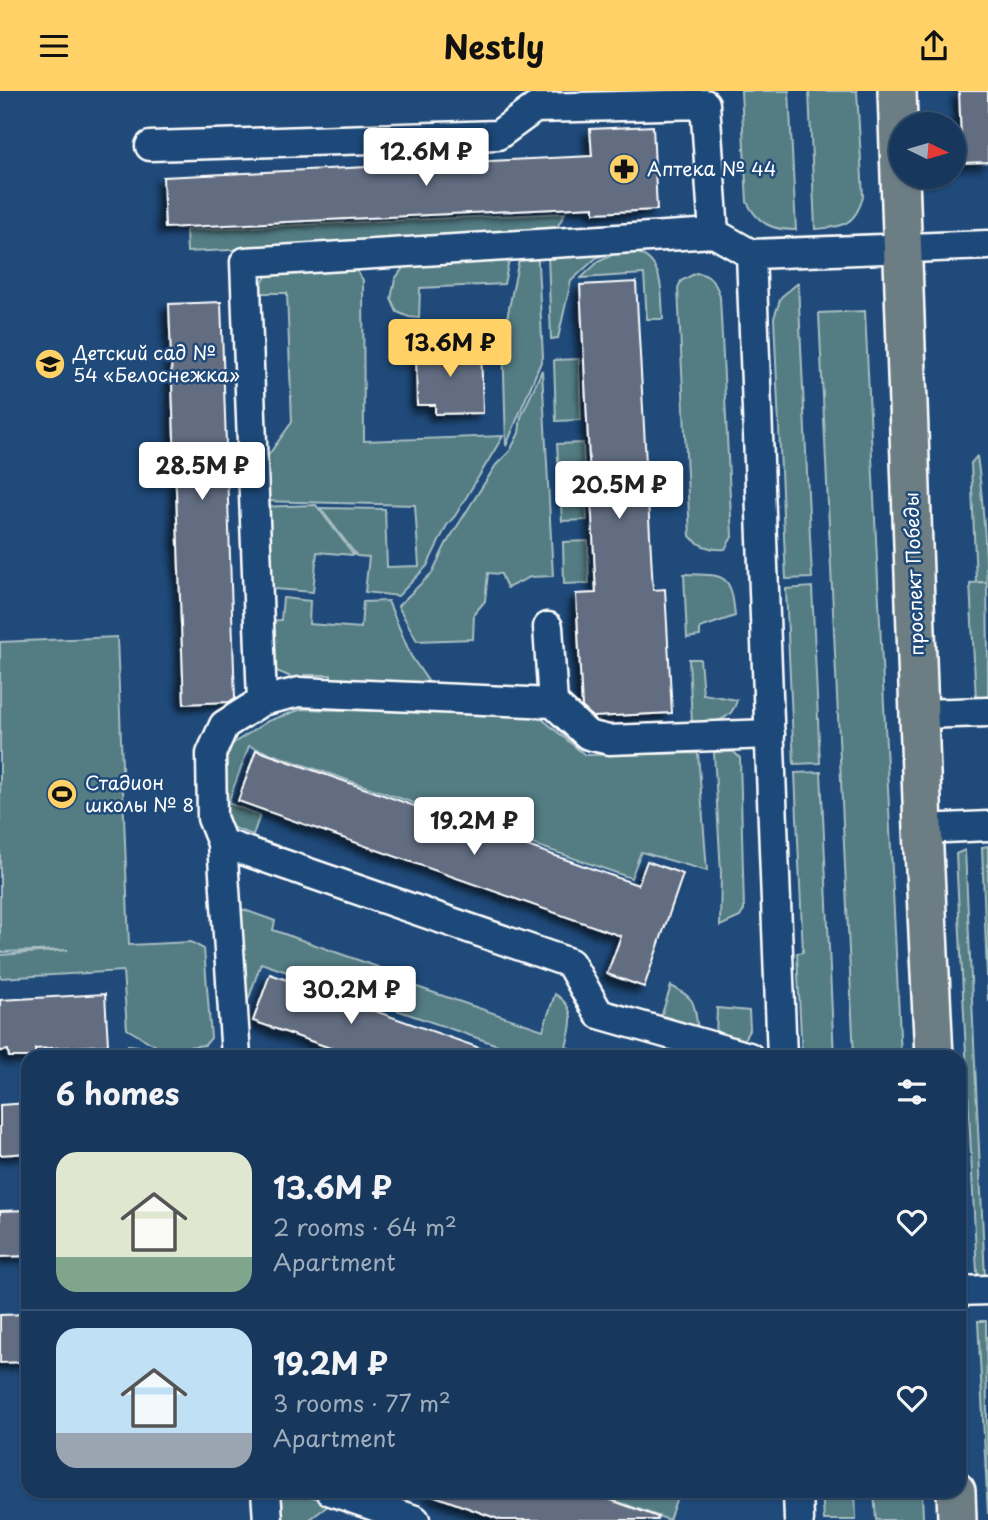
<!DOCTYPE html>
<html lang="en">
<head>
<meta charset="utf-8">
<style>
	:root { --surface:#17385c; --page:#203f62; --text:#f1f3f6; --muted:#9eacbb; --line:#365272; --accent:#ffd166 }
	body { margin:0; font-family:"Playpen Sans",sans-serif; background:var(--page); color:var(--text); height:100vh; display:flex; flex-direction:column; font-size:26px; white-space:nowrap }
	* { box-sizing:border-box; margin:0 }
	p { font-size:23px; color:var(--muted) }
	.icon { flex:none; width:38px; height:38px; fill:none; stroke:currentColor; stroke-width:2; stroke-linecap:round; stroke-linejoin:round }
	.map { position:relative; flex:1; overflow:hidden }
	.side { position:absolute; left:21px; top:959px; width:945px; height:448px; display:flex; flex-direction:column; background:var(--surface); border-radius:21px; box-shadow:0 2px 5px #0004,0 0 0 2px var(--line) }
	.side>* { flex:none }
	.needle { width:46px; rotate:95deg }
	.controls { position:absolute; left:889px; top:21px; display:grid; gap:14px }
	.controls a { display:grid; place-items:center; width:77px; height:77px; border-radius:50%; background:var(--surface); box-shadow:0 2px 5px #0004,0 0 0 2px var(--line); font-size:35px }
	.price { position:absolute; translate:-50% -60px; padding:0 16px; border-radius:7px; background:#fff; color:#222; font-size:23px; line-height:46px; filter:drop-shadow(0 2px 4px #0008) }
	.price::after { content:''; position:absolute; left:50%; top:42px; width:21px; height:16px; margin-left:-10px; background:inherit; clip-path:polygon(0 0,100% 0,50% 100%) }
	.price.current { background:var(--accent); color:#111 }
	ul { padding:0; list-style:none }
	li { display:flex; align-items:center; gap:21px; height:175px; padding:0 35px }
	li+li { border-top:2px solid var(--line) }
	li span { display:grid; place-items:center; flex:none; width:196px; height:140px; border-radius:21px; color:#555 }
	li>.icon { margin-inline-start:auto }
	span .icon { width:84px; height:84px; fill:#fffc; stroke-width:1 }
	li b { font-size:30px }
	h2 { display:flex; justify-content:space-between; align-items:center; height:84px; padding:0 35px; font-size:30px }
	header { display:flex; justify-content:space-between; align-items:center; height:91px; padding:0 35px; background:var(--accent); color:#111; font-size:32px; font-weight:700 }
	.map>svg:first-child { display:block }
	.green { fill:#527c83; stroke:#a8bec1; stroke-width:2 }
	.building { fill:#626d82; stroke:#fff; stroke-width:2; filter:url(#shadow) }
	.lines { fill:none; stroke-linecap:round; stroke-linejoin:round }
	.minor-casing { stroke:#fff; stroke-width:33 }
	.major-casing { stroke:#fff; stroke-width:42 }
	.minor { stroke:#1f4a7a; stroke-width:28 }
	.major { stroke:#6c7e84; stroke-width:37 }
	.labels { text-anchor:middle; stroke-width:5; stroke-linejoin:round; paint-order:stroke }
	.poi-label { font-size:19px; fill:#fff; stroke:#1f4a7a; text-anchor:start }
	.street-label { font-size:19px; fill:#fff; stroke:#1f4a7a }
</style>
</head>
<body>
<header><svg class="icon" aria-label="menu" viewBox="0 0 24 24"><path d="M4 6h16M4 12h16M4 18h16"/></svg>Nestly<svg class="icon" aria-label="share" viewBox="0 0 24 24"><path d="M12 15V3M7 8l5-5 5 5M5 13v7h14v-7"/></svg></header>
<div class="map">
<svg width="988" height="1429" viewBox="0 0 988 1429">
	<defs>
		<filter id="shadow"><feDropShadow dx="-6" dy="6" stdDeviation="3.5" flood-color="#0009"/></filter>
	</defs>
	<rect width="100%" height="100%" fill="#1f4a7a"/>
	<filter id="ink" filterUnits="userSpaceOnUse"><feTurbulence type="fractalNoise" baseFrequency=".0143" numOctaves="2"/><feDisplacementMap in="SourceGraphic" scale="14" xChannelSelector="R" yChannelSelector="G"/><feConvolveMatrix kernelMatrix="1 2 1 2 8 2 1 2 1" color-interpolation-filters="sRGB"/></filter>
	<g filter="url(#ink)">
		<g class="green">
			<path d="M741,0H789L796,139C772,139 758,133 747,111Z"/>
			<path d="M809,0H857L863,106C855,134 843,136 815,138Z"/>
			<polygon points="565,122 553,144 187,161 186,139"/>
			<polygon points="537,155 543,266 506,355 503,247 521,158"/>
			<path d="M622,159C664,161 661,195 663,228H647L644,183L581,187L598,171Z"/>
			<polygon points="614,160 596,167 571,190 558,247 551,248 548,163"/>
			<polygon points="510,164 504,193 420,197 419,227 409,226 397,221 391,208 395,188 403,177 409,173"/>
			<polygon points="354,176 363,189 364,350 503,345 455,425 447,434 427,475 398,505 365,501 369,466 357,465 320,417 385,418 387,476 419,475 415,414 259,410 265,369 292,331 287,202 261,202 261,194 268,182"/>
			<path d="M696,182C710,183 717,193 720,206L732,446L725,458C712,459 699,455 690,445L678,197L681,190Z"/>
			<polygon points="798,192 812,487 786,488 774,227 781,206"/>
			<polygon points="865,220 901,966 854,966 819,222"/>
			<polygon points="579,268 581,329 556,330 554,269"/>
			<polygon points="542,279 553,485 530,486 507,497 501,483 488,482 485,510 474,523 473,548 417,550 398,515 432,482 446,453 496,374 510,360 519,342 521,326"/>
			<polygon points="583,352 587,429 562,430 557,353"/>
			<path d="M977,365C988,443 988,529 988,610L976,609L970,492L986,491H976L971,372Z"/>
			<polygon points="316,414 354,464 317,461 313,501 261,497 258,416"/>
			<polygon points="588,450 589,492 564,493 563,451"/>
			<path d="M684,483C725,484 731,481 735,525L700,537V545L687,547Z"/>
			<polygon points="812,496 820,672 794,673 786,498"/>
			<polygon points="283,507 310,510 309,533 361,537 363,511 388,510 411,565 430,593 331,591 331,584 304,584 303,591 272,578 262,530 281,529"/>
			<polygon points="117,546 129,854 191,851 204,858 211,947 205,954 188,956 188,965 175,966 127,938 123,880 0,887 0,864 68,859 0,861 0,551"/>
			<path d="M689,568H700L703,603L737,609C732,631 712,632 692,633Z"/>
			<polygon points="302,618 531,624 542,628 585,664 698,662 707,780 641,761 631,787 249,655 228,712 260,724 253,744 231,736 225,730 219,679 226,657 268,630"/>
			<polygon points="714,661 734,661 740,667 744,819 740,826 720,835 721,782"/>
			<polygon points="821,681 834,966 802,966 797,862 803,861 795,682"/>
			<polygon points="988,755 988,910 982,756"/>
			<polygon points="965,759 985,1187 977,1182 956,763"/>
			<path d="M239,817L275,830L273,839L381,877L379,883L543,939L555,903C577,917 572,934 566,956L594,966H532L261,872L241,930Z"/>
			<path d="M671,895C697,908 694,912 698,939L661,926Z"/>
			<polygon points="717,917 749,920 750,938 743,950 716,946"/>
			<polygon points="128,954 138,955 161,966 129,966"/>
			<polygon points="978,1230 986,1230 988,1423"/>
			<polygon points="588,1400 679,1400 669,1429"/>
			<polygon points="822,1400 855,1400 856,1429 824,1429"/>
			<polygon points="874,1400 922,1400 923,1429 876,1429"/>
			<polygon points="284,1402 295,1402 333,1411 309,1429 273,1429 278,1405"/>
		</g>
		<g class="building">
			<polygon points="959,0 988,0 988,71 962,72"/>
			<polygon points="653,35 657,119 594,122 594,116 165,137 163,86 592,65 590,38"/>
			<polygon points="636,191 653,499 665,498 672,622 593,626 582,616 576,503 596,502 580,194"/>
			<polygon points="221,211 235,607 229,611 184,613 169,213"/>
			<polygon points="481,255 483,322 435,323 435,314 417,314 416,256"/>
			<polygon points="256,659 638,794 647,770 683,783 644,896 607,883 621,845 238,710"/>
			<polygon points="270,883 497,963 496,966 356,966 253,930"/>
			<polygon points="105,903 108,954 35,958 35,966 9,966 8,959 0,960 0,909"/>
			<polygon points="28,1012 28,1062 0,1064 0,1014"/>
			<polygon points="28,1119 28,1165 0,1166 0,1120"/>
			<polygon points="28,1223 28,1271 0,1272 0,1224"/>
			<polygon points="430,1400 586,1400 658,1426 657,1429 501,1429 429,1403"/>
		</g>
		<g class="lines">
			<g class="minor-casing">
				<g id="minor">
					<polyline points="150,55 498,44 535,17 705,13 714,142"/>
					<polyline points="548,536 553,612"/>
					<polyline points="262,610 245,171 714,142 751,163"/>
					<polyline points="919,623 988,621"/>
					<polyline points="923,738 988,735"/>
					<polyline points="222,752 570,872 599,923 749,966"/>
					<polyline points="236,966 222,752 212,727 211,663 224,634 262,610 299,601 553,612 588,644 609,649 770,643"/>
					<polyline points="782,966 751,163 988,154"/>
					<polyline points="959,1200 988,1199"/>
					<polyline points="266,1400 268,1429"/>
					<polyline points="331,1400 415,1429"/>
					<polyline points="798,1400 799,1429"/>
				</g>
			</g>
			<g class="major-casing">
				<g id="major">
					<polyline points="897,0 923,738 934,966"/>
					<polyline points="956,1400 957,1429"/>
				</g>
			</g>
			<use href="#minor" class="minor"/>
			<use href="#major" class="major"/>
		</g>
	</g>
	<defs>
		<g id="pharmacy-disc" transform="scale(1.575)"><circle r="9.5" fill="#ffd166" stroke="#1f4a7a"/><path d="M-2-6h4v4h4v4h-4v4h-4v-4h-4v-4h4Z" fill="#111"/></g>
		<g id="school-disc" transform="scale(1.575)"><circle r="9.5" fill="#ffd166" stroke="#1f4a7a"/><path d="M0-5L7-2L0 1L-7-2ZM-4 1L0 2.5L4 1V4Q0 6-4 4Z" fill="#111"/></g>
		<g id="stadium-disc" transform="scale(1.575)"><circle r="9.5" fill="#ffd166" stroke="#1f4a7a"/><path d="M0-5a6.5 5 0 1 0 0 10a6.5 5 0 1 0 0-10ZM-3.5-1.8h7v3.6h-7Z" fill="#111"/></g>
	</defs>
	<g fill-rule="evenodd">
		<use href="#pharmacy-disc" x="624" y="78"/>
		<use href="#school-disc" x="50" y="273"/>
		<use href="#stadium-disc" x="62" y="703"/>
	</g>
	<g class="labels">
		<g class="poi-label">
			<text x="647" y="85">Аптека № 44</text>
			<text x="73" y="269">Детский сад №<tspan x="73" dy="22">54 «Белоснежка»</tspan></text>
			<text x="85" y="699">Стадион<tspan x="85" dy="22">школы № 8</tspan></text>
		</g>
		<g class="street-label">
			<text transform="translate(914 483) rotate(-92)" y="7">проспект Победы</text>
		</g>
	</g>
</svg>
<div class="controls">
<a><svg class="needle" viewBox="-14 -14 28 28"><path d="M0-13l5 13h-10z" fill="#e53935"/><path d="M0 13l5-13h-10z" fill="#9eacbb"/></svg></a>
</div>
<b class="price" style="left:426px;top:97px">12.6M ₽</b>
<b class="price current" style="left:450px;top:288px">13.6M ₽</b>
<b class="price" style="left:202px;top:411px">28.5M ₽</b>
<b class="price" style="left:619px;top:430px">20.5M ₽</b>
<b class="price" style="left:474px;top:766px">19.2M ₽</b>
<b class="price" style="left:351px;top:935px">30.2M ₽</b>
<section class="side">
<h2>6 homes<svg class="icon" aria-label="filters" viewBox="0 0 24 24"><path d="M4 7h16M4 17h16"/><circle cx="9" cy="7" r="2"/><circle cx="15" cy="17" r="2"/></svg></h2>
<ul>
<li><span style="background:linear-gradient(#dfe7d0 75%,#7fa58c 0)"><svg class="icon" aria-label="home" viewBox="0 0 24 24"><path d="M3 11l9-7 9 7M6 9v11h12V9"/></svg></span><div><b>13.6M ₽</b><p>2 rooms · 64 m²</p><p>Apartment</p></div><svg class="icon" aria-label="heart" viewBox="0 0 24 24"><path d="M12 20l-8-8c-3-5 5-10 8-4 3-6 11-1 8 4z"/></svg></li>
<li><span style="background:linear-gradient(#bfe0f5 75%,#9aa5b1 0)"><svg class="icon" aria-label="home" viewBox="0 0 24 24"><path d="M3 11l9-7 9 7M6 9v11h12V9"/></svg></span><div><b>19.2M ₽</b><p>3 rooms · 77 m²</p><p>Apartment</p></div><svg class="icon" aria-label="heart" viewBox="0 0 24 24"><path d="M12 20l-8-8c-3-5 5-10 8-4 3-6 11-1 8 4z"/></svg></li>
</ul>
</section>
</div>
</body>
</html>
